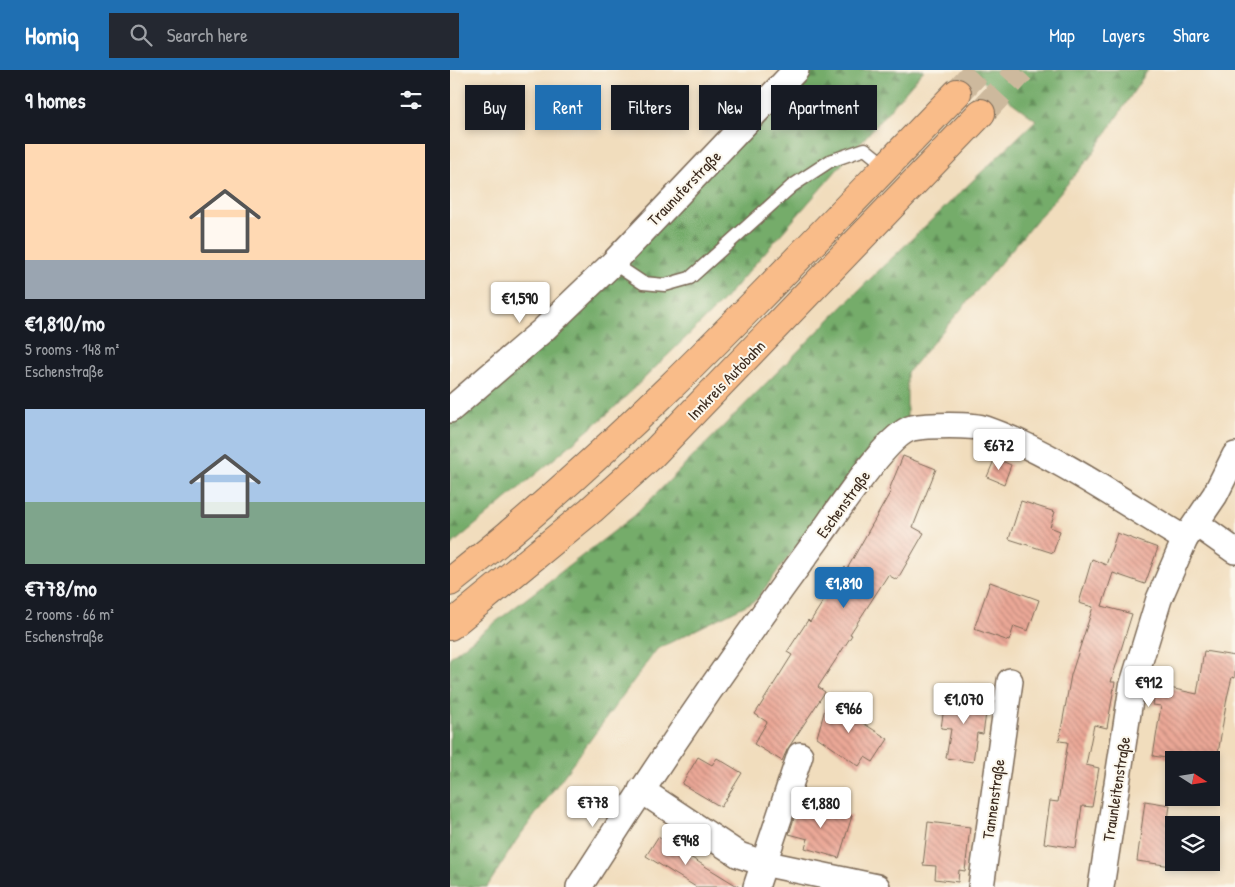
<!DOCTYPE html>
<html lang="en">
<head>
<meta charset="utf-8">
<style>
	:root { --surface:#171b24; --page:#242831; --text:#f1f3f6; --muted:#9ea1a6; --accent:#1f6fb2 }
	body { margin:0; font-family:"Patrick Hand",sans-serif; background:var(--page); color:var(--text); height:100vh; display:flex; flex-direction:column; font-size:19px; white-space:nowrap }
	* { box-sizing:border-box; margin:0 }
	p { font-size:16px; color:var(--muted) }
	.icon { flex:none; width:28px; height:28px; fill:none; stroke:currentColor; stroke-width:2; stroke-linecap:round; stroke-linejoin:round }
	.map { position:relative; flex:1; overflow:hidden }
	.drawer { display:flex; flex-direction:column; background:var(--surface); width:450px }
	.drawer>* { flex:none }
	.banner { position:absolute; left:15px; top:15px; width:475px; height:45px; display:flex; gap:10px }
	.needle { width:32px; rotate:102deg }
	.controls { position:absolute; left:715px; top:681px; display:grid; gap:10px }
	.controls a { display:grid; place-items:center; width:55px; height:55px; border-radius:0px; background:var(--surface); box-shadow:0 2px 8px #0003; font-size:25px }
	.price { position:absolute; translate:-50% -42px; padding:0 11px; border-radius:5px; background:#fff; color:#222; font-size:16px; line-height:32px; filter:drop-shadow(0 1px 2px #0008) }
	.price::after { content:''; position:absolute; left:50%; top:30px; width:15px; height:11px; margin-left:-8px; background:inherit; clip-path:polygon(0 0,100% 0,50% 100%) }
	.price.current { background:var(--accent); color:#fff }
	ul { padding:0; list-style:none }
	li { display:grid; align-content:center; gap:10px; height:265px; padding:0 25px }
	li span { display:grid; place-items:center; height:155px; border-radius:0px; color:#555 }
	li>.icon { margin-inline-start:auto }
	span .icon { width:90px; height:90px; fill:#fffc; stroke-width:1 }
	li b { font-size:21px }
	h2 { display:flex; justify-content:space-between; align-items:center; height:60px; padding:0 25px; font-size:21px }
	.pill { padding:0 18px; border-radius:0px; background:var(--surface); box-shadow:0 2px 8px #0003; font-size:18px; line-height:45px }
	.pill.current { background:var(--accent); color:#fff }
	header { display:flex; align-items:center; gap:30px; box-sizing:border-box; height:70px; padding:0 25px; background:var(--accent); color:#fff }
	header strong { font-size:24px }
	nav { display:flex; gap:28px; margin-inline-start:auto; font-size:18px }
	.search { width:350px; height:45px; background:var(--page); display:flex; align-items:center; gap:12px; box-sizing:border-box; padding:0 18px; border-radius:0px; color:var(--muted); font-size:19px }
	main { display:flex; flex:1; min-height:0 }
	.map>svg:first-child { display:block }
	.forest { fill:url(#forest-firs); stroke:#586b44 }
	.building { fill:url(#building-back-hatch) }
	.lines { fill:none; stroke-linecap:round; stroke-linejoin:round }
	.highway-tunnel { stroke:#cdb99d; stroke-width:28; stroke-dasharray:28 14; stroke-linecap:butt }
	.lane-casing { stroke:#7b6956; stroke-width:15 }
	.street-casing { stroke:#7b6956; stroke-width:28 }
	.highway-casing { stroke:#7b6956; stroke-width:30 }
	.lane { stroke:#fff; stroke-width:12 }
	.street { stroke:#fff; stroke-width:25 }
	.highway { stroke:#f9bc89; stroke-width:28 }
	.labels { text-anchor:middle; stroke-width:4; stroke-linejoin:round; paint-order:stroke }
	.street-label { font-size:16px; fill:#3b2a1e; stroke:#fbf7ec }
</style>
</head>
<body>
<header>
<strong>Homiq</strong>
<div class="search"><svg class="icon" aria-label="search" viewBox="0 0 24 24"><circle cx="10" cy="10" r="6"/><path d="M15 15l6 6"/></svg>Search here</div>
<nav><a>Map</a><a>Layers</a><a>Share</a></nav>
</header>
<main>
<section class="drawer">
<h2>9 homes<svg class="icon" aria-label="filters" viewBox="0 0 24 24"><path d="M4 7h16M4 17h16"/><circle cx="9" cy="7" r="2"/><circle cx="15" cy="17" r="2"/></svg></h2>
<ul>
<li><span style="background:linear-gradient(#ffd9b3 75%,#9aa5b1 0)"><svg class="icon" aria-label="home" viewBox="0 0 24 24"><path d="M3 11l9-7 9 7M6 9v11h12V9"/></svg></span><div><b>€1,810/mo</b><p>5 rooms · 148 m²</p><p>Eschenstraße</p></div></li>
<li><span style="background:linear-gradient(#a9c7e8 60%,#7fa58c 0)"><svg class="icon" aria-label="home" viewBox="0 0 24 24"><path d="M3 11l9-7 9 7M6 9v11h12V9"/></svg></span><div><b>€778/mo</b><p>2 rooms · 66 m²</p><p>Eschenstraße</p></div></li>
</ul>
</section>
<div class="map">
<svg width="785" height="817" viewBox="0 0 785 817">
	<defs>
		<pattern id="forest-firs" width="22" height="20" patternUnits="userSpaceOnUse" patternTransform="scale(1.25)"><rect width="22" height="20" fill="#74ac6a"/><path d="M5 1l3.5 6h-7zM16 11l3.5 6h-7z" fill="#608c57"/></pattern>
		<pattern id="building-back-hatch" width="6" height="6" patternUnits="userSpaceOnUse" patternTransform="scale(1.25)"><rect width="6" height="6" fill="#eba897"/><path d="M-1 5l2 2M0 0l6 6M5-1l2 2" fill="none" stroke="#c0897b"/></pattern>
	</defs>
	<rect width="100%" height="100%" fill="#fbf7ec"/>
	<filter id="ink" filterUnits="userSpaceOnUse"><feTurbulence type="fractalNoise" baseFrequency=".02" numOctaves="2"/><feDisplacementMap in="SourceGraphic" scale="10" xChannelSelector="R" yChannelSelector="G"/><feConvolveMatrix kernelMatrix="1 2 1 2 8 2 1 2 1" color-interpolation-filters="sRGB"/></filter>
	<filter id="wash" filterUnits="userSpaceOnUse"><feTurbulence type="fractalNoise" baseFrequency=".0096" numOctaves="4" result="noise"/><feDisplacementMap in="SourceGraphic" scale="20" xChannelSelector="R" yChannelSelector="G"/><feGaussianBlur stdDeviation="1.12" result="paint"/><feColorMatrix in="noise" values="0 0 0 0 0 0 0 0 0 0 0 0 0 0 0 0 0 1.4 0 .05"/><feComposite in="paint" operator="in"/></filter>
	<g filter="url(#wash)">
		<rect width="100%" height="100%" fill="#f1ddbd"/>
		<g class="forest">
			<polygon points="359,0 474,0 270,234 161,341 0,476 0,353 129,242 322,36"/>
			<polygon points="518,0 698,0 641,86 457,303 457,348 408,394 306,530 207,579 66,771 37,817 0,817 0,587 184,446 420,209 586,50"/>
		</g>
		<g id="blocks">
			<g class="building">
				<polygon points="453,386 486,399 463,457 474,463 447,510 438,505 400,564 402,565 368,617 375,622 337,680 332,691 304,674 317,652 305,644 342,585 337,582 358,550 360,552 395,497 397,499 441,421 439,420"/>
				<polygon points="545,388 561,395 554,414 537,407"/>
				<polygon points="571,431 605,442 600,457 610,461 603,483 559,469"/>
				<polygon points="667,463 708,478 695,514 663,503 652,536 682,544 661,612 665,612 657,658 644,655 636,695 649,698 642,737 632,736 626,778 594,773 600,731 608,732 618,672 609,671 621,605 643,537 629,533 642,489 656,495"/>
				<polygon points="540,512 589,530 578,561 564,556 559,571 524,559"/>
				<polygon points="754,581 785,586 785,608 782,607 777,628 767,690 729,690 703,686 711,636 703,635 706,615 747,624"/>
				<polygon points="496,624 538,630 533,664 527,663 523,692 496,688 501,659 491,658"/>
				<polygon points="379,625 405,642 402,646 438,669 423,692 415,687 409,696 367,667"/>
				<polygon points="248,687 262,695 267,688 292,703 271,737 232,714"/>
				<polygon points="695,731 720,735 717,757 724,758 722,796 687,791"/>
				<polygon points="349,733 402,746 389,788 355,778 358,769 339,764"/>
				<polygon points="478,752 520,757 515,801 509,800 508,812 485,809 486,796 473,795"/>
				<polygon points="208,767 258,798 289,817 246,817 196,786"/>
			</g>
		</g>
	</g>
	<g filter="url(#ink)">
		<use href="#blocks" fill-opacity="0" stroke="#7b6956" stroke-width="1"/>
		<g class="lines">
			<g class="highway-tunnel">
				<polyline points="507,23 528,0"/>
				<polyline points="531,43 571,0"/>
			</g>
			<g class="lane-casing">
				<polyline id="lane" points="163,193 193,213 215,215 240,208 342,116 380,91 415,79 436,96"/>
			</g>
			<g class="street-casing">
				<g id="street">
					<polyline points="0,340 92,261 163,193 346,0"/>
					<polyline points="747,454 785,481"/>
					<polyline points="191,720 289,785 313,793 427,817"/>
					<path d="M129,817C205,698 285,581 369,467C386,444 437,364 462,358C478,355 521,354 536,359C602,382 674,433 735,469"/>
					<polyline points="306,817 350,685"/>
					<polyline points="531,817 560,611"/>
					<polyline points="651,817 682,617 709,529 735,469 765,425 785,385"/>
				</g>
			</g>
			<g class="highway-casing">
				<g id="highway">
					<path d="M0,512C185,367 344,191 507,23"/>
					<polyline points="0,556 141,440 201,386 531,43"/>
				</g>
			</g>
			<use href="#lane" class="lane"/>
			<use href="#street" class="street"/>
			<use href="#highway" class="highway"/>
		</g>
	</g>
	<g class="labels">
		<g class="street-label">
			<text transform="translate(234 118) rotate(-46)" y="6">Traunuferstraße</text>
			<text transform="translate(276 310) rotate(-46)" y="6">Innkreis Autobahn</text>
			<text transform="translate(393 434) rotate(-54)" y="6">Eschenstraße</text>
			<text transform="translate(666 719) rotate(-81)" y="6">Traunleitenstraße</text>
			<text transform="translate(543 729) rotate(-82)" y="6">Tannenstraße</text>
		</g>
	</g>
</svg>
<div class="controls">
<a><svg class="needle" viewBox="-14 -14 28 28"><path d="M0-13l5 13h-10z" fill="#e53935"/><path d="M0 13l5-13h-10z" fill="#9ea1a6"/></svg></a>
<a><svg class="icon" aria-label="layers" viewBox="0 0 24 24"><path d="M12 4l9 5-9 5-9-5zM3 14l9 5 9-5"/></svg></a>
</div>
<b class="price" style="left:70px;top:254px">€1,590</b>
<b class="price" style="left:549px;top:401px">€672</b>
<b class="price current" style="left:394px;top:539px">€1,810</b>
<b class="price" style="left:699px;top:638px">€912</b>
<b class="price" style="left:514px;top:655px">€1,070</b>
<b class="price" style="left:399px;top:664px">€966</b>
<b class="price" style="left:143px;top:758px">€778</b>
<b class="price" style="left:371px;top:759px">€1,880</b>
<b class="price" style="left:236px;top:796px">€948</b>
<div class="banner">
<a class="pill">Buy</a>
<a class="pill current">Rent</a>
<a class="pill">Filters</a>
<a class="pill">New</a>
<a class="pill">Apartment</a>
</div>
</div>
</main>
</body>
</html>
